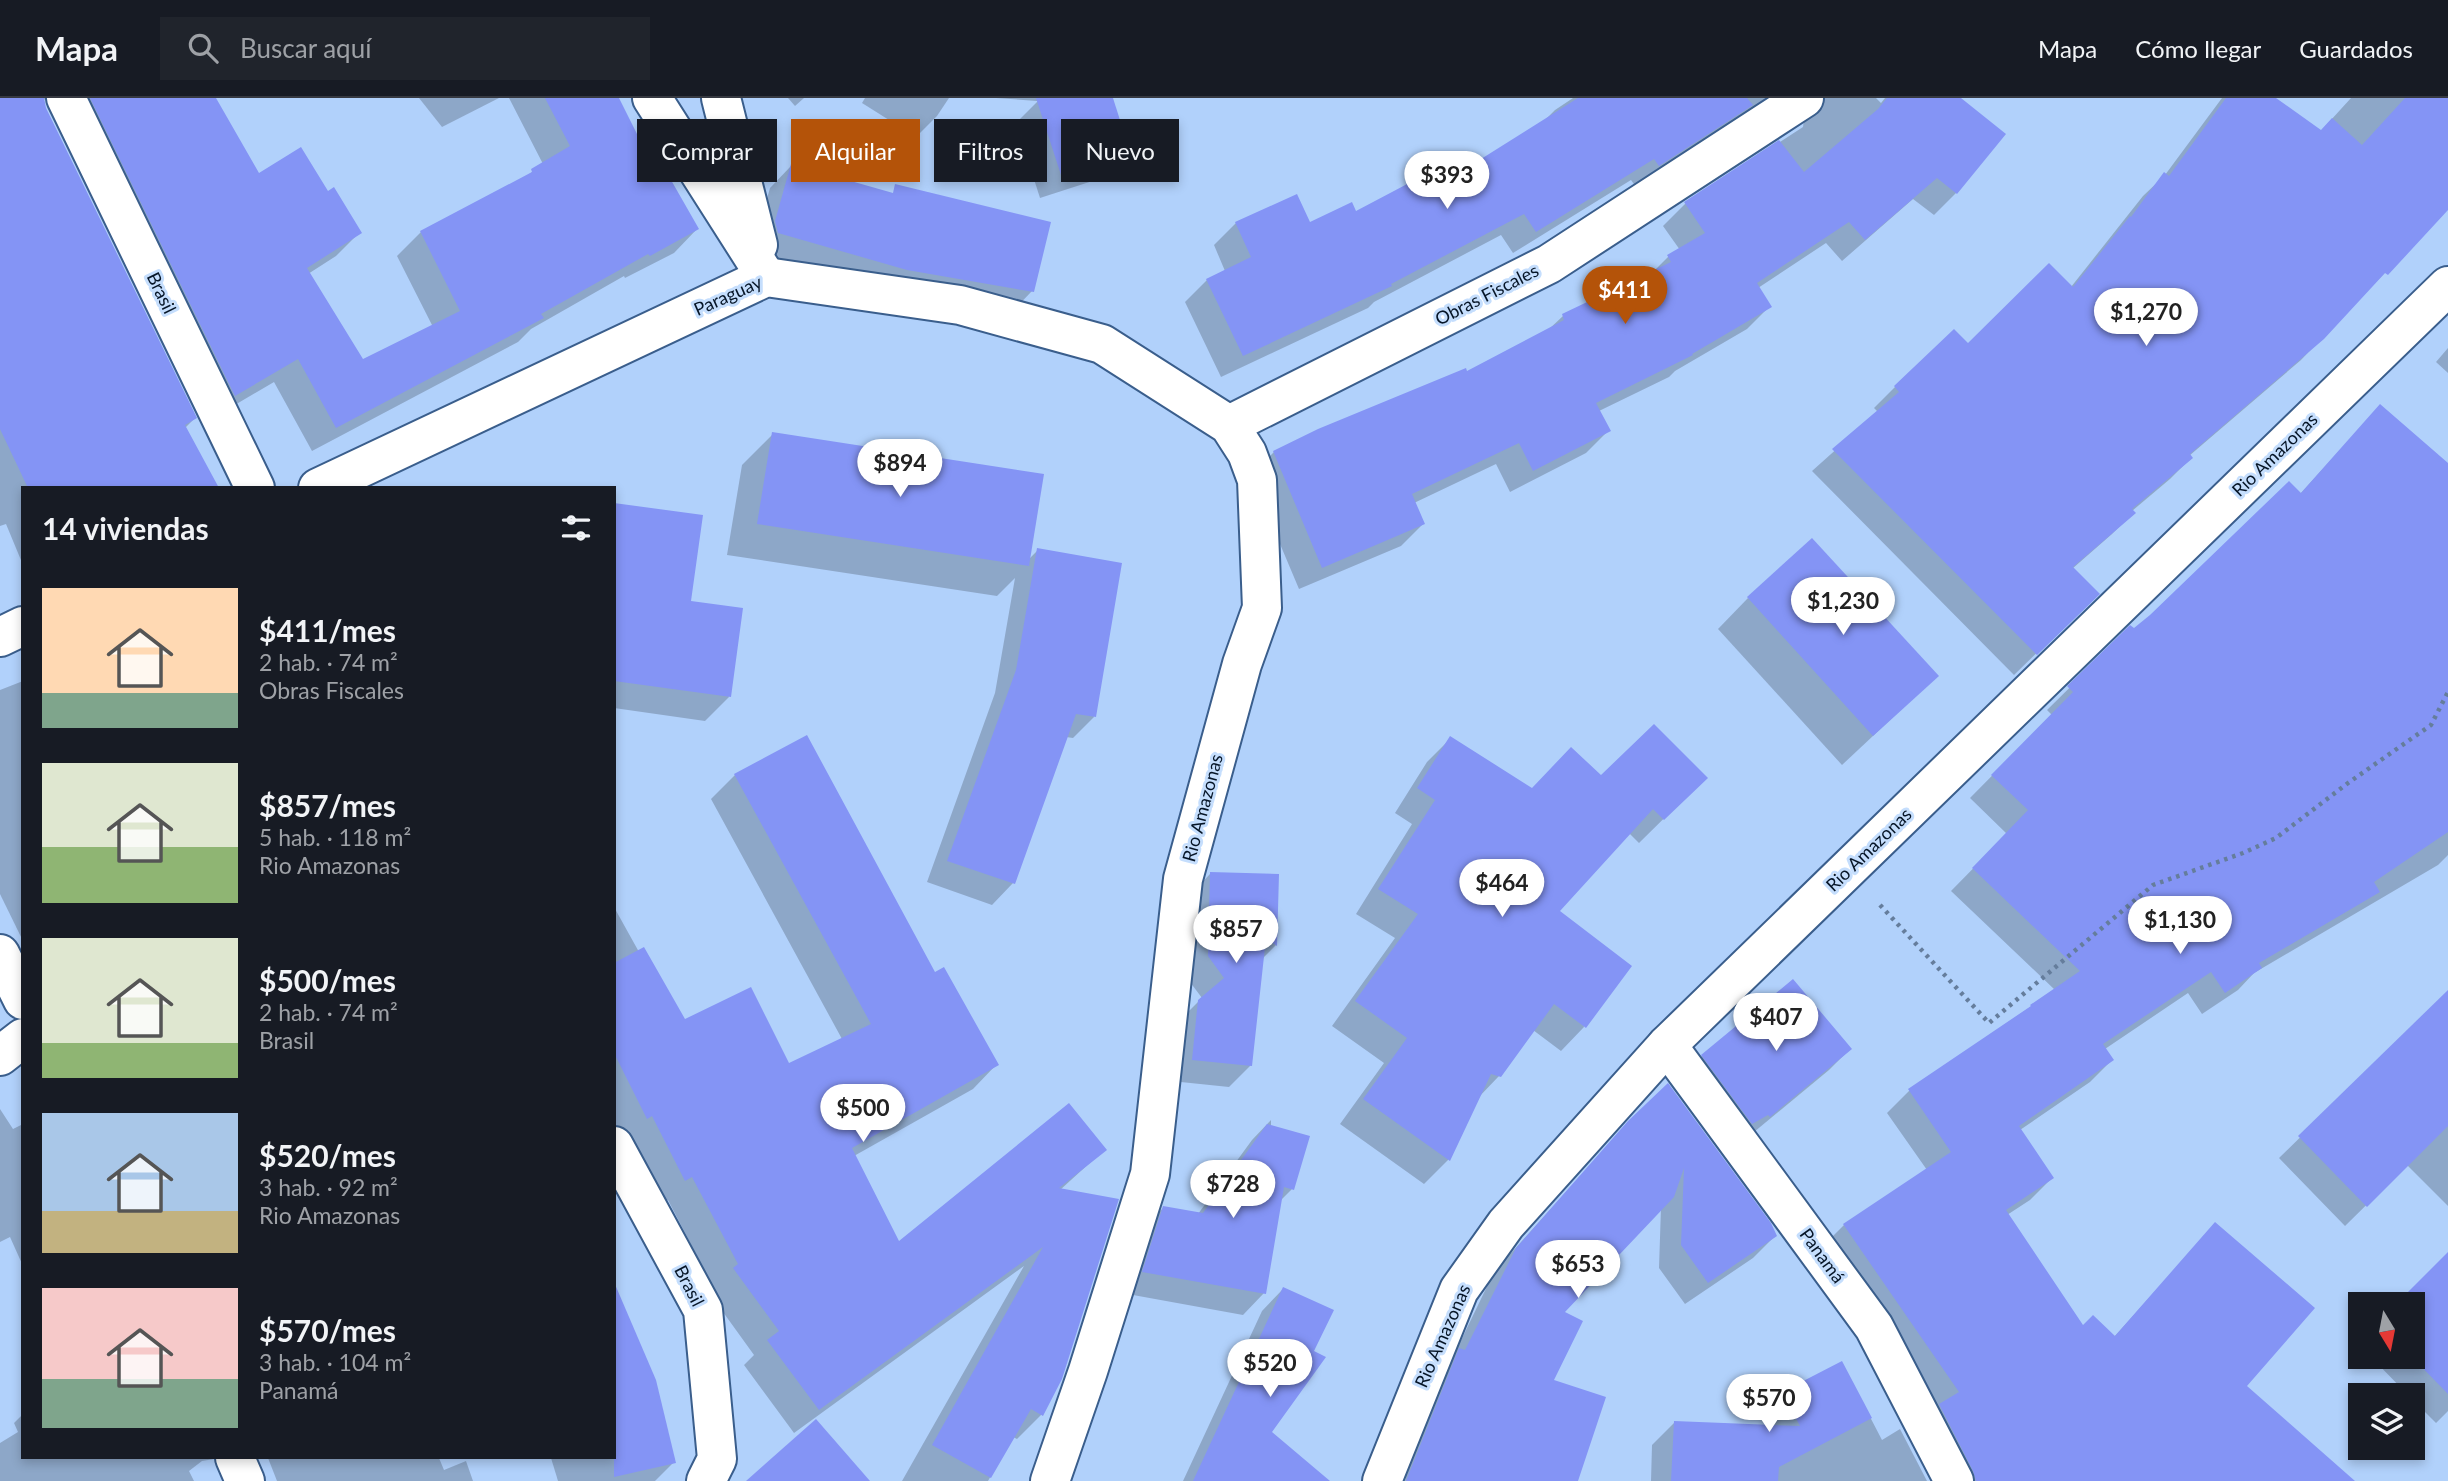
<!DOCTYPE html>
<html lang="es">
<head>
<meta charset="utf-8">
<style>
	:root { --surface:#171b24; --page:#20242c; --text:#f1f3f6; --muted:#9ea1a6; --line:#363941; --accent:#b45309 }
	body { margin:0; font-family:Lato,sans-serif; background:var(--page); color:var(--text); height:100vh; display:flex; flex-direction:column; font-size:26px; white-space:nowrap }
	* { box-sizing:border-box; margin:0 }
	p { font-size:23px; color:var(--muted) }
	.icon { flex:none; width:38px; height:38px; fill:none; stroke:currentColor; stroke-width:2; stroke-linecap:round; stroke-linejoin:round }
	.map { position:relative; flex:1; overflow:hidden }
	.drawer { position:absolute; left:21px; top:388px; width:595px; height:973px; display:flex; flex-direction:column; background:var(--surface); border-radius:0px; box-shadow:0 4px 10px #0003 }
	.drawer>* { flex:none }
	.top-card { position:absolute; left:637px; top:21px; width:665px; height:63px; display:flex; gap:14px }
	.needle { width:46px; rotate:170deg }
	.fabs { position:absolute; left:2348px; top:1194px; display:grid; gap:14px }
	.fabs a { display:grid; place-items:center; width:77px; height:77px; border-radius:0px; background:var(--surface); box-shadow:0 4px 10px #0003; font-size:35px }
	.price { position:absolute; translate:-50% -60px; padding:0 16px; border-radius:24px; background:#fff; color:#222; font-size:23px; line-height:46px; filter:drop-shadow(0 2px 4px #0008) }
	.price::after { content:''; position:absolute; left:50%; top:42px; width:21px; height:16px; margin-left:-10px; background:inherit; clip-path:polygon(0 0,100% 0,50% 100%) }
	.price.selected { background:var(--accent); color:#fff }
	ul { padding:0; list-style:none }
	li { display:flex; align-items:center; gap:21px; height:175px; padding:0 21px }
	li span { display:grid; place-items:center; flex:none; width:196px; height:140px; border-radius:0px; color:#555 }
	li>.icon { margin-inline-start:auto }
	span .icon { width:84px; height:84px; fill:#fffc; stroke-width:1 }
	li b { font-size:30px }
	h2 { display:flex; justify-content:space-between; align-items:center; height:84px; padding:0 21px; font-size:30px }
	.pill { padding:0 24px; border-radius:0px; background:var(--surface); box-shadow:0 4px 10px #0003; font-size:24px; line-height:63px }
	.pill.selected { background:var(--accent); color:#fff }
	header { display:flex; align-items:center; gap:42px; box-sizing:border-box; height:98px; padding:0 35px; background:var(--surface); border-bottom:2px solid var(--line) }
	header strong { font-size:33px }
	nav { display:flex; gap:38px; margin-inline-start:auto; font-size:24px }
	.search { width:490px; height:63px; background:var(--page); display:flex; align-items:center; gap:18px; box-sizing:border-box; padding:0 24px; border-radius:0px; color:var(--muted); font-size:26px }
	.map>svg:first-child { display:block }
	.shadow { fill:#0003 }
	.building { fill:#8494f5 }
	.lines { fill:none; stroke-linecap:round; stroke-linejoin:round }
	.minor-casing { stroke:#3a5e8c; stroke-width:42 }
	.path { stroke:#657d9c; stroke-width:4.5; stroke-dasharray:3.5 5; stroke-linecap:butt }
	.minor { stroke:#fff; stroke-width:38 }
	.labels { text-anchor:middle; stroke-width:6; stroke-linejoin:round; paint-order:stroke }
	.street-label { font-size:18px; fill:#061527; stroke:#c5defd }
</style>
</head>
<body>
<header>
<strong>Mapa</strong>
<div class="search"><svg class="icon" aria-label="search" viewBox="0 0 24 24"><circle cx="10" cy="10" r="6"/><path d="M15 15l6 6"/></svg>Buscar aquí</div>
<nav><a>Mapa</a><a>Cómo llegar</a><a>Guardados</a></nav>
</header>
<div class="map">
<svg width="2448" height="1383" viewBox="0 0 2448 1383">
	<rect width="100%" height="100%" fill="#b1d1fb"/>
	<g class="shadow">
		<polygon points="0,0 214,0 258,77 327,95 360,134 336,158 308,176 362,263 433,229 397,158 421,134 524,80 543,66 509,0 617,0 637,38 697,131 674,155 625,180 624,178 531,231 518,244 312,353 274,284 211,321 54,5 43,1 45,10 195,320 185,330 217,390 23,390 23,467 6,426 0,428"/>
		<polygon points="419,0 499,0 442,29"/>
		<polygon points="788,0 804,0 795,8"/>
		<polygon points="865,0 949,0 937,18 916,39 862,5"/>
		<polygon points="996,0 1040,0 1037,3"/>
		<polygon points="1048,0 1111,0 1129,57 1108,78 1040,100 1016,25 1038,3"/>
		<polygon points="1573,0 1778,0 1636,89 1631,82 1513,155 1501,137 1374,204 1368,210 1221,279 1185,204 1207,182 1225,173 1214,147 1236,125 1309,126 1355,115 1454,80 1542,25 1555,12"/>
		<polygon points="1780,0 1876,0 1881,5 1885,0 1958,0 1956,95 1934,117 1913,101 1842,163 1826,145 1758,190 1769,209 1747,231 1675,273 1669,279 1599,313 1608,333 1586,355 1510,394 1496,366 1414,405 1423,426 1401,448 1299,491 1251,377 1274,354 1319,333 1466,276 1547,233 1563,218 1651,176 1668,159 1680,152 1663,128 1685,106 1803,29 1804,21"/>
		<polygon points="2222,0 2273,0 2320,34 2351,0 2444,0 2448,4 2448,109 2301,262 2189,358 2191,360 2170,381 2132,413 2133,415 2112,436 2072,471 2097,496 2014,577 1812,373 1878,314 1874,310 1895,289 2071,189 2143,98 2165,77"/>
		<polygon points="791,68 1032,193 1011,215 885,192 757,156 754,146 770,90"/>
		<polygon points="2448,250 2448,275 2436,264"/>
		<polygon points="2380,308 2448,367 2448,757 2438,767 2254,875 2238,892 2202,916 2188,895 2105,951 2112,962 2090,984 2020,1032 2052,1080 2030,1102 2007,1117 2083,1230 2114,1239 2215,1127 2245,1288 2352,1383 1945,1383 1822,1149 1844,1127 1927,1072 1887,1015 1910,992 2055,892 1951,793 2007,736 1970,700 2052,617 2047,612 2130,530 2134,533 2300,396"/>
		<polygon points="773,336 1029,461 1038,452 1094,619 1073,640 1066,639 1013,785 992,807 927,784 995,595 1015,480 997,498 727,457 742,367"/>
		<polygon points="614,407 689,505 729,599 705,623 614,610"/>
		<polygon points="1748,500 1937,578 1842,667 1718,531"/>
		<polygon points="23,583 23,843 0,796 0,592"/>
		<polygon points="1451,640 1531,692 1601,679 1705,680 1639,745 1629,735 1557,813 1584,929 1561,953 1533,932 1499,978 1477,1001 1448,1062 1424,1086 1340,1026 1384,965 1332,928 1395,840 1356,816 1412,726 1395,715 1427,664"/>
		<polygon points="735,677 934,876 997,966 973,991 854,1058 898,1146 1104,1052 1060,1092 1041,1317 1017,1341 1013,1339 988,1383 902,1383 1024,1168 794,1335 744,1267 754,1257 710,1196 714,1191 668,1102 660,1106 614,1027 614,809 639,854 684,924 788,968 842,941 711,701"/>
		<polygon points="1210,776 1277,778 1276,847 1262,861 1251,967 1229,989 1171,983 1177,925 1202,900 1187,880 1189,798"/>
		<polygon points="2431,911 2448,928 2448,1108 2407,1067 2345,1128 2279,1060"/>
		<polygon points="1850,951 1829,972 1748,1039 1681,979 1702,958"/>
		<polygon points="0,1011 13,1031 23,1026 23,1168 10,1139 0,1144"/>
		<polygon points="1271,1022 1271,1029 1292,1091 1280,1103 1264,1195 1243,1217 1122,1195 1142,1132 1163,1110 1198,1116 1252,1042"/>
		<polygon points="1629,1024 1775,1138 1753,1160 1685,1206 1659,1170 1661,1109 1562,1215 1533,1383 1405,1383 1406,1379 1397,1375 1494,1174"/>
		<polygon points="2448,1157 2448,1313 2436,1325 2413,1302 2413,1297 2408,1297 2370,1258 2413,1258"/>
		<polygon points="1283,1191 1311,1254 1269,1334 1299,1383 1183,1383 1262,1213"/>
		<polygon points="1842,1265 1882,1342 1900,1331 1927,1383 1651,1383 1652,1347 1675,1324 1766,1328 1761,1318 1783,1296"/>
		<polygon points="23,1316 23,1360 220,1360 202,1363 189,1373 194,1383 0,1383 0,1345 18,1334 14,1325"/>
		<polygon points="268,1360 439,1360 444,1372 466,1363 473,1383 277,1383"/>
		<polygon points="551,1360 614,1360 674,1364 655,1383 558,1383"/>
	</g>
	<g class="building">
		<polygon points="0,0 44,0 46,10 197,320 185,327 219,390 28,390 0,331"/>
		<polygon points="90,0 216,0 259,75 301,49 328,93 334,89 362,135 307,170 363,261 460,213 420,133 532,74 531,71 570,48 545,0 619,0 637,36 643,33 699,131 650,158 648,156 541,216 544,220 336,330 298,261 235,298"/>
		<polygon points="1036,0 1113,0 1131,57 1062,80"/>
		<polygon points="1578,0 1747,0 1753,7 1659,68 1654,61 1536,134 1524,116 1391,186 1392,188 1243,258 1206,181 1251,159 1235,124 1297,96 1310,124 1352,104 1356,113 1447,65 1454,78"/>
		<polygon points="1887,0 1961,0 2006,36 1957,96 1937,80 1865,142 1849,124 1757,185 1772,209 1692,256 1693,257 1596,305 1611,333 1533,373 1519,345 1412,396 1425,426 1322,470 1273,353 1318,331 1466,270 1467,273 1564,222 1562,216 1671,164 1667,157 1705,135 1684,104 1779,42 1804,74 1878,11"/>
		<polygon points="2226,0 2276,0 2321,32 2332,20 2362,47 2405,0 2448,0 2448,112 2388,177 2385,175 2324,241 2190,356 2193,360 2132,411 2136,415 2073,469 2100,496 2037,557 1832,351 1899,294 1894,288 1954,231 1968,245 2049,165 2073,189 2130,118 2131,119 2164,74 2169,78"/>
		<polygon points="791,66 893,95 895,86 1051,124 1034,194 907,172 778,135 775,123"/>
		<polygon points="2380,306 2448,365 2448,734 2374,784 2380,794 2259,865 2262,870 2225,895 2211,874 2103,946 2114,962 2019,1028 2054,1080 2006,1112 2083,1227 2093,1217 2115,1238 2215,1124 2315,1210 2247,1288 2355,1383 1976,1383 1973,1373 1939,1306 1959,1294 1843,1126 1951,1054 1908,991 2031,908 2030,907 2080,873 1972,770 2028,712 1991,677 2073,594 2067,588 2130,527 2134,530 2150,517 2289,383 2301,395"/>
		<polygon points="772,334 1044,376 1029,468 757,426"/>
		<polygon points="614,405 703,417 691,503 743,510 731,599 614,583"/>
		<polygon points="1812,440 1939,578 1873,638 1747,499"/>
		<polygon points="1037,450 1122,465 1096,619 1076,616 1015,786 947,763 1016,572"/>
		<polygon points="1654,626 1708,680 1664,722 1653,711 1560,813 1632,868 1586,930 1554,906 1501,979 1491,976 1450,1063 1363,1001 1407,940 1355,903 1418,816 1378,791 1435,702 1417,690 1450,638 1532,690 1571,649 1601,677"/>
		<polygon points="807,637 935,874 944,869 999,967 852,1050 899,1143 1069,1005 1107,1052 1059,1090 1119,1101 1062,1281 1043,1318 1031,1311 991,1380 932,1347 1043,1149 819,1312 767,1242 779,1233 733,1170 738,1166 692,1079 685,1083 652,1018 647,1021 614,955 614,865 644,849 685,921 751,889 789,965 871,926 734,676"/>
		<polygon points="1210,774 1279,776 1277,848 1266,840 1252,968 1192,962 1198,902 1224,880 1208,858"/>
		<polygon points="1793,881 1852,951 1770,1019 1768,1017 1752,1026 1701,957"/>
		<polygon points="2448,892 2448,1028 2367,1109 2298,1038"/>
		<polygon points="1668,985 1771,1125 1777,1138 1708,1185 1681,1147 1684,1070 1674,1099 1565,1214 1583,1223 1554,1282 1606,1299 1578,1383 1406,1383 1459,1250 1465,1252 1516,1150 1628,1023"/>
		<polygon points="1267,1026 1310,1038 1294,1092 1284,1089 1266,1196 1142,1174 1163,1108 1203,1115"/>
		<polygon points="2448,1154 2448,1296 2411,1258 2413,1258 2413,1206 2396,1206"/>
		<polygon points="614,1184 656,1282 676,1365 614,1379"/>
		<polygon points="1283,1189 1334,1212 1314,1253 1326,1259 1272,1334 1330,1383 1193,1383"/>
		<polygon points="1842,1263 1872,1320 1779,1369 1778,1383 1671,1383 1674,1323 1800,1328 1782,1294"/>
		<polygon points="816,1321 870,1383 746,1383"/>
	</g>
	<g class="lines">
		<g class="minor-casing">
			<g id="minor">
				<polyline points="66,0 255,390"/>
				<polyline points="652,0 766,179"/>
				<polyline points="721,0 758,147"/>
				<polyline points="1229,327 1549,166 1804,0"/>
				<polyline points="318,390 766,179 960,207 1102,246 1229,327 1247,355 1257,382 1262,510 1242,566 1183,781 1150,1076 1088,1273 1050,1383"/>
				<polyline points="0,539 23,528"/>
				<polyline points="0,856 23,902"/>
				<polyline points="1667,947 1874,1229 1954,1383"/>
				<polyline points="0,958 23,940"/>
				<polyline points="614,1048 703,1212 717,1361 706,1383"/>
				<polyline points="235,1360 245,1383"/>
				<polyline points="1382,1383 1459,1192 1506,1126 1667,947 2448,188"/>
			</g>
		</g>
		<polyline class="path" points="1880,807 1989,925 2153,787 2243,755 2276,740 2348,685 2431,627 2448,594"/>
		<use href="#minor" class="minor"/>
	</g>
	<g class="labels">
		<g class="street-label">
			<text transform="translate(161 195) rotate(64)" y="6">Brasil</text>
			<text transform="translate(1487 197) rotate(-27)" y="6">Obras Fiscales</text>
			<text transform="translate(728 198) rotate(-24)" y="6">Paraguay</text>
			<text transform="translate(2275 357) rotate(-44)" y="6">Rio Amazonas</text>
			<text transform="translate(1203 710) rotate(-75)" y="6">Rio Amazonas</text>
			<text transform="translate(1869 752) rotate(-44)" y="6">Rio Amazonas</text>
			<text transform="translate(1822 1158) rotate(54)" y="6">Panamá</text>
			<text transform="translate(689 1188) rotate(63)" y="6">Brasil</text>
			<text transform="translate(1443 1238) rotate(-66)" y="6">Rio Amazonas</text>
		</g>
	</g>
</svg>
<div class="fabs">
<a><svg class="needle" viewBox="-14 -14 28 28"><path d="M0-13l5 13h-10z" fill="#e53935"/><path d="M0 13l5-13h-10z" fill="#9ea1a6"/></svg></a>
<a><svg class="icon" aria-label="layers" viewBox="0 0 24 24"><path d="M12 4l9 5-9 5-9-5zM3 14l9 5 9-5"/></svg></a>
</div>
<b class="price" style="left:1447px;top:113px">$393</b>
<b class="price selected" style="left:1625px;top:228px">$411</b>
<b class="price" style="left:2146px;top:250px">$1,270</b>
<b class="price" style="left:900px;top:401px">$894</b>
<b class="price" style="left:1843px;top:539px">$1,230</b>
<b class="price" style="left:1502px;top:821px">$464</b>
<b class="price" style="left:2180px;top:858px">$1,130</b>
<b class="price" style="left:1236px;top:867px">$857</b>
<b class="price" style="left:1776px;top:955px">$407</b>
<b class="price" style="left:863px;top:1046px">$500</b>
<b class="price" style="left:1233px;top:1122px">$728</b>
<b class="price" style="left:1578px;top:1202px">$653</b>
<b class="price" style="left:1270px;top:1301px">$520</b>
<b class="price" style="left:1769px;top:1336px">$570</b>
<div class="top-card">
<a class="pill">Comprar</a>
<a class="pill selected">Alquilar</a>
<a class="pill">Filtros</a>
<a class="pill">Nuevo</a>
</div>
<section class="drawer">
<h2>14 viviendas<svg class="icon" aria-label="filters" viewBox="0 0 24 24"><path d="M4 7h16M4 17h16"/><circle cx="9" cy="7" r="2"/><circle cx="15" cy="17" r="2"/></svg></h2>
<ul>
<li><span style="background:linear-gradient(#ffd9b3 75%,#7fa58c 0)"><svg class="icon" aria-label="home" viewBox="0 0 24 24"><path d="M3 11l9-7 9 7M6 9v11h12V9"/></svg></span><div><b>$411/mes</b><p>2 hab. · 74 m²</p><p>Obras Fiscales</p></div></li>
<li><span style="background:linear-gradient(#dfe7d0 60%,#8fb573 0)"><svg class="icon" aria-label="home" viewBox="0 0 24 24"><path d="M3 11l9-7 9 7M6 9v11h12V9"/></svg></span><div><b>$857/mes</b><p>5 hab. · 118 m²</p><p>Rio Amazonas</p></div></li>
<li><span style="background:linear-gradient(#dfe7d0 75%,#8fb573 0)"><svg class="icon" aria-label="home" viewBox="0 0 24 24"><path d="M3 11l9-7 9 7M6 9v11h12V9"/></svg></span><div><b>$500/mes</b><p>2 hab. · 74 m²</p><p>Brasil</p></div></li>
<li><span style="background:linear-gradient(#a9c7e8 70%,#c2b280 0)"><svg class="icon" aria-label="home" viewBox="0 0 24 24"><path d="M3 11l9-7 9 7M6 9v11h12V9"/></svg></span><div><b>$520/mes</b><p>3 hab. · 92 m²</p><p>Rio Amazonas</p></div></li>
<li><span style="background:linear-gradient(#f6c9c9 65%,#7fa58c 0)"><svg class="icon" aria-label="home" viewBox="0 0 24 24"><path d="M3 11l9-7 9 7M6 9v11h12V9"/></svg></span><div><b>$570/mes</b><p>3 hab. · 104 m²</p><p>Panamá</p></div></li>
</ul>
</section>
</div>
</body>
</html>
